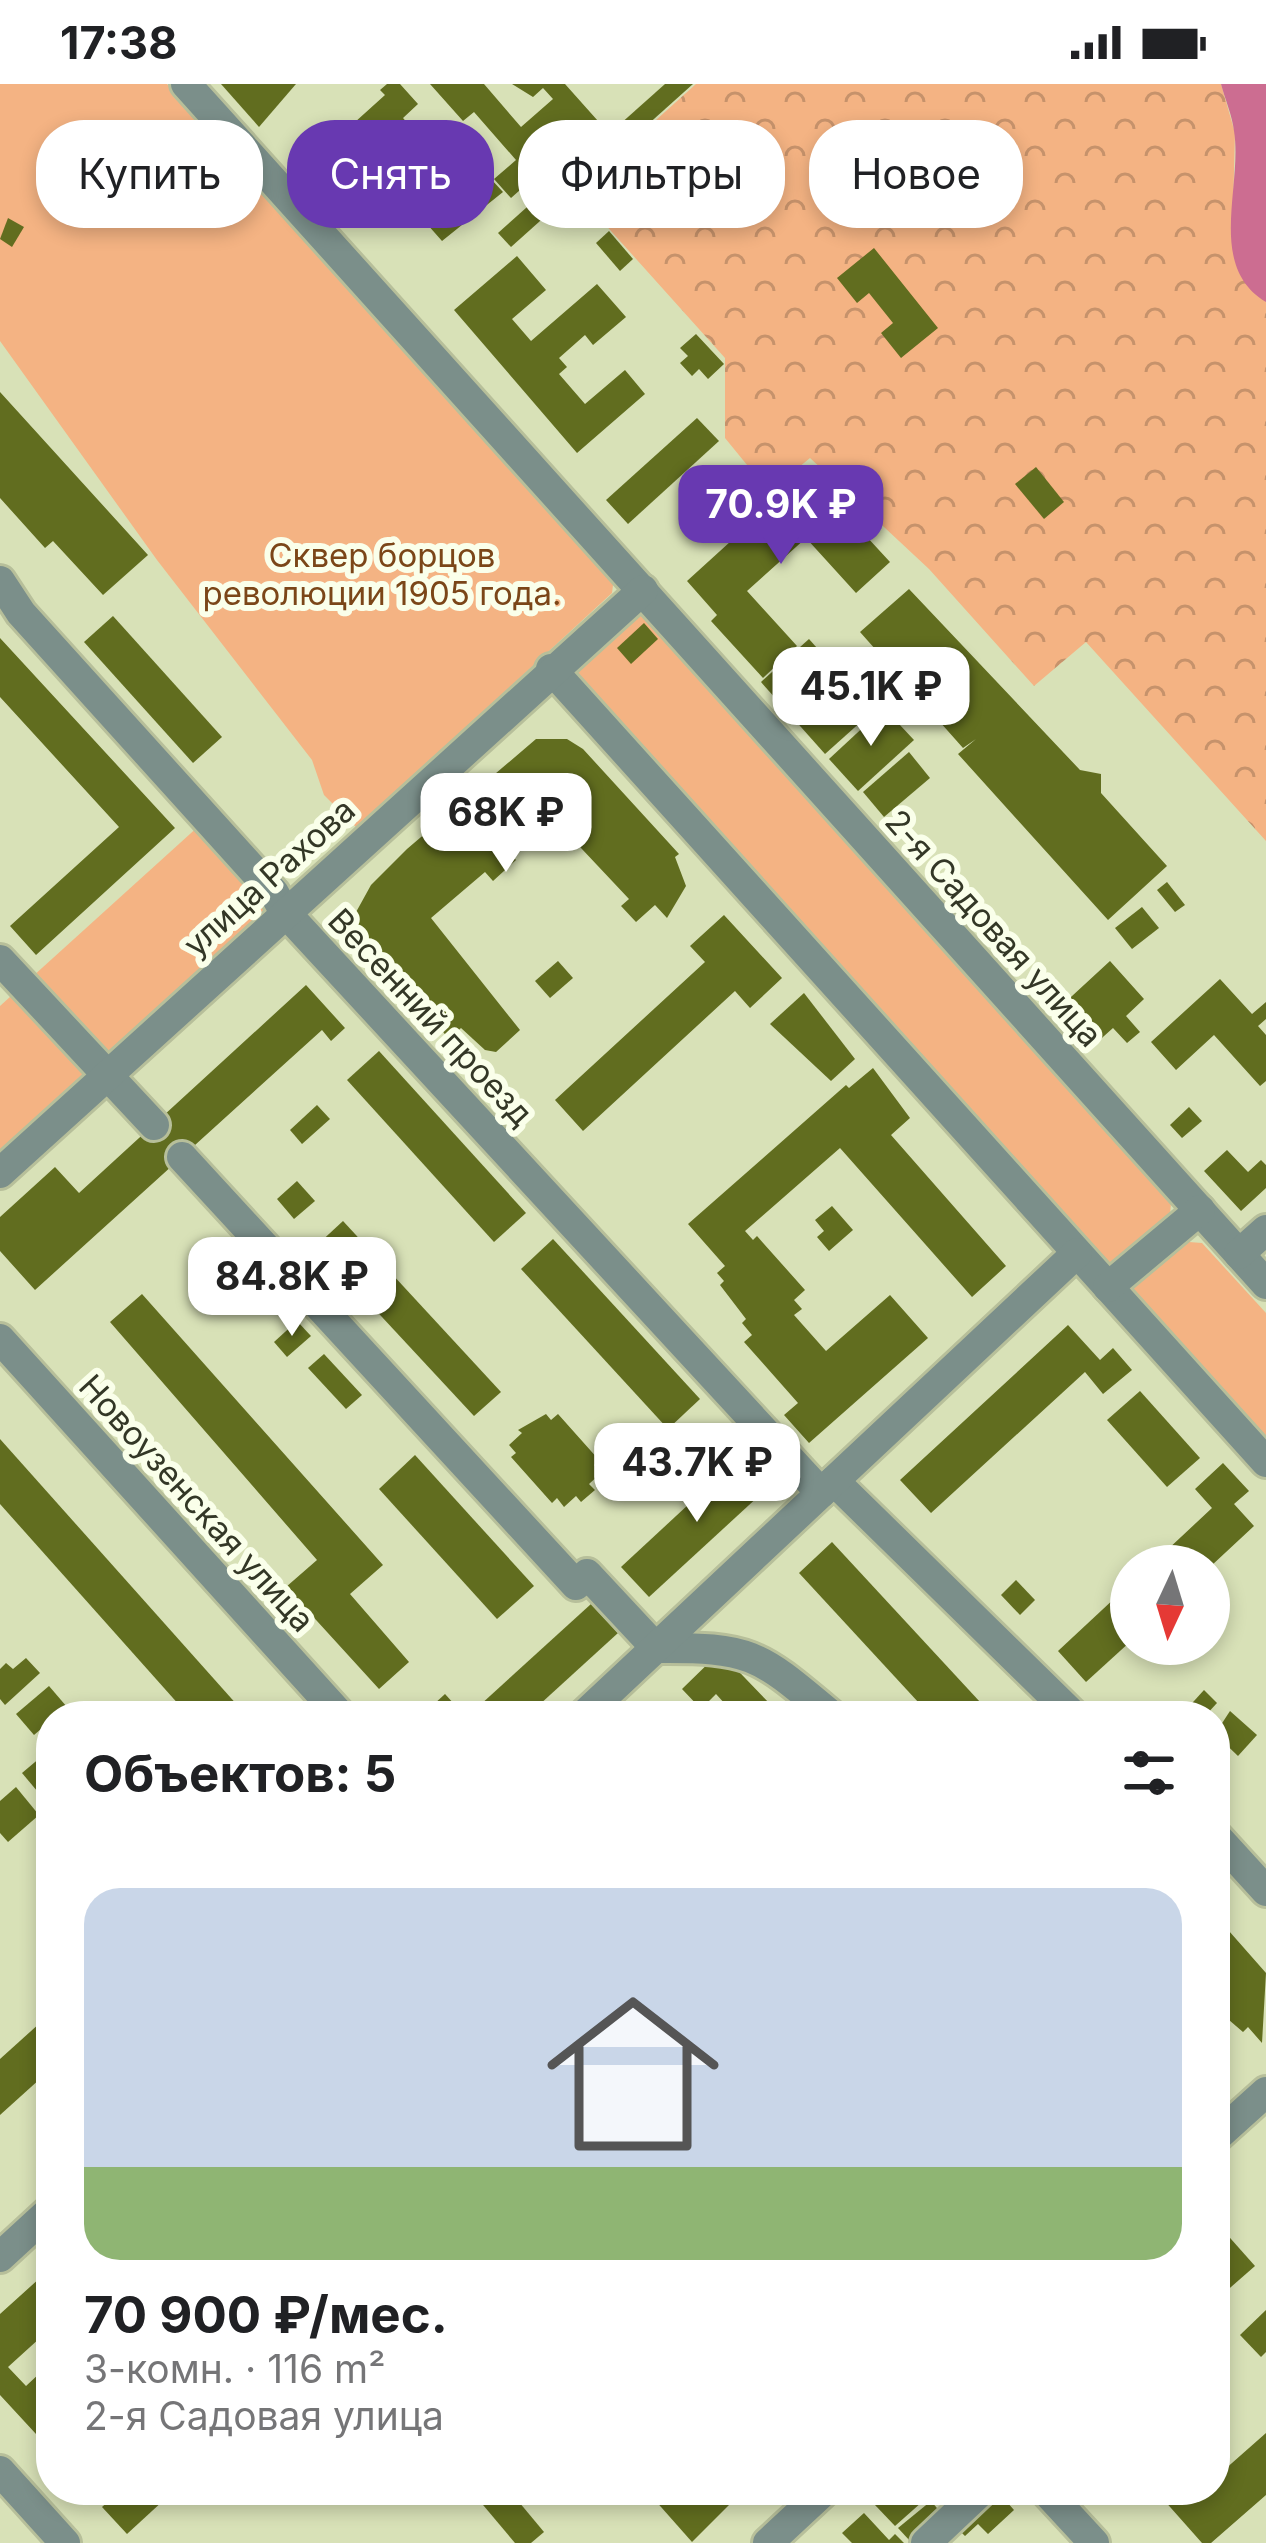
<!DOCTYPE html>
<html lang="ru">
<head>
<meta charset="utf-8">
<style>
	:root { --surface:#fff; --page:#f6f6f6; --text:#202124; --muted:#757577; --accent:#6839b1 }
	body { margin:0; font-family:Inter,sans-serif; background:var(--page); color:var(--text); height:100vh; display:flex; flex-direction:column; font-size:45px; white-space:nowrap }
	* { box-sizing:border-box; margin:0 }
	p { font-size:39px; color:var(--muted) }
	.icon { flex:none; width:66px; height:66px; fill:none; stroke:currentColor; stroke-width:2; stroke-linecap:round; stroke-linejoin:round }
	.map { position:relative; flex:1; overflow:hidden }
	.panel { position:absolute; left:36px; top:1617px; width:1194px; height:804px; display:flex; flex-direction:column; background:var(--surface); border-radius:48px; box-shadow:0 6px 18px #0003 }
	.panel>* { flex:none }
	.top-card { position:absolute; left:36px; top:36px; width:1194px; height:108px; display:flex; gap:24px }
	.needle { width:78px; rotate:184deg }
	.tools { position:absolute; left:1110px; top:1461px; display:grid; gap:24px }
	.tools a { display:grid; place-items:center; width:120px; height:120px; border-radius:50%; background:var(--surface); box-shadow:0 6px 18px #0003; font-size:60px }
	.price { position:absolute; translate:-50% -102px; padding:0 27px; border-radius:24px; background:#fff; color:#222; font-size:39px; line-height:78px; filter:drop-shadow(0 3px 6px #0008) }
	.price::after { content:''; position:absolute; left:50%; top:72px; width:36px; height:27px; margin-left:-18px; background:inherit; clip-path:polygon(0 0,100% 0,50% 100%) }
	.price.selected { background:var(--accent); color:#fff }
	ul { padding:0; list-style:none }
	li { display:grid; align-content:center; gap:24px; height:636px; padding:0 48px }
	li span { display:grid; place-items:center; height:372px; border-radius:36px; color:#555 }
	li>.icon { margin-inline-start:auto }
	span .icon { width:216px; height:216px; fill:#fffc; stroke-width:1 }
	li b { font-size:51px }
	h2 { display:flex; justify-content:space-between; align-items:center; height:144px; padding:0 48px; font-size:51px }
	.pill { padding:0 42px; border-radius:48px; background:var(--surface); box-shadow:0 6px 18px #0003; font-size:42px; line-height:108px }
	.pill.selected { background:var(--accent); color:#fff }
	.status { display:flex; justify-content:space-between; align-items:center; height:84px; padding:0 60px; background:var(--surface); direction:ltr }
	.status svg { height:33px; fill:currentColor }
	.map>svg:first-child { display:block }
	.green { fill:#f4b383 }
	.forest { fill:url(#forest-crowns) }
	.water { fill:#cc6d91 }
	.building { fill:#616d1f }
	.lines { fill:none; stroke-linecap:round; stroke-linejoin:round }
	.minor-casing { stroke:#b7bf9a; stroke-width:36 }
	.minor { stroke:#7b8f8a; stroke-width:30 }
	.labels { text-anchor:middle; stroke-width:12; stroke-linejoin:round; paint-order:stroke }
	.park-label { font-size:33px; fill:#7b4618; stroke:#faffea }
	.street-label { font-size:33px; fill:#333726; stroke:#faffea }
</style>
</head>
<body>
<div class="status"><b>17:38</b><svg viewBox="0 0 49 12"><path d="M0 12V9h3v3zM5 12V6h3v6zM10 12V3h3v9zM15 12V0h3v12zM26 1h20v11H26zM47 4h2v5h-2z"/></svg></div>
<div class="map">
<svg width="1266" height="2459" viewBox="0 0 1266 2459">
	<defs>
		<pattern id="forest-crowns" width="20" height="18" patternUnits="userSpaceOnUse" patternTransform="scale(3)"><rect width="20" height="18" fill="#f4b383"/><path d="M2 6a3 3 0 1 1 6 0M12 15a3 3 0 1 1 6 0" fill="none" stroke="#c6926b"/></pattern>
	</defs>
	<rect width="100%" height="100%" fill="#d8e1b7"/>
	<g class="green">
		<polygon points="0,0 167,0 614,493 612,509 357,744 324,711 312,676 157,476 0,257"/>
		<polygon points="645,531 1171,1119 1170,1131 1110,1181 1099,1178 577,595 576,583 631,532"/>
		<polygon points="201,740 268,823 262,834 0,1074 0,922"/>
		<polygon points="1189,1158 1202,1159 1266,1229 1266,1364 1134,1217 1131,1204"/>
	</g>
	<polygon class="forest" points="696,0 1221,0 1235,49 1232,163 1266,218 1266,757 1086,558 1034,602 929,485 810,374 769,408 725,354 725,274 576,108"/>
	<path class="water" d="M1221,0H1266V218C1206,182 1243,102 1234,47C1232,31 1225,15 1221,0Z"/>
	<g class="building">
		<polygon points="221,0 296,0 259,43"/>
		<polygon points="387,0 400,0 418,20 403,34 424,58 447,37 461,53 439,72 462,97 479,82 503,108 442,157 404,114 398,120 376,95 382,90 344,48 385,11 380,6"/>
		<polygon points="430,0 484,0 521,43 553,15 543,4 533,13 512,0 565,0 598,37 511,114 494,95 516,76 474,28 463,37"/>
		<polygon points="665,0 693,0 511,163 498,149"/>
		<polygon points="8,134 24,143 12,163 0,155"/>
		<polygon points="609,147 633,175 620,187 596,159"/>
		<polygon points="874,164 938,244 901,274 881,249 893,239 869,209 857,219 837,194"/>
		<polygon points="517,172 546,206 512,235 531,257 597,200 626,233 593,261 585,251 559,274 567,283 559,290 585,320 625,286 645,310 577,369 454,226"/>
		<polygon points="696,250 724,280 708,295 699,285 692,292 680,279 688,272 680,264"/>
		<polygon points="0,308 148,471 103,511 53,457 45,464 0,414"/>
		<polygon points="697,334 719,357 628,440 606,416"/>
		<polygon points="1036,383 1064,418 1044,435 1015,400"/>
		<polygon points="807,388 890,478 856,509 806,454 747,507 797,562 763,594 711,537 717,531 687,497"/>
		<polygon points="909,505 1080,686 1101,690 1101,709 1167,782 1108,836 958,670 976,655 963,664 860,548"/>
		<polygon points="113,532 222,653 193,679 84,558"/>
		<polygon points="644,539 658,555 631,580 617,564"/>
		<polygon points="0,554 175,744 36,871 10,842 119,743 0,613"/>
		<polygon points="809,555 873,627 825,670 761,598"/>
		<polygon points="884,624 914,656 858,707 829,675"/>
		<polygon points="536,655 567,655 583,665 679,770 675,773 686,802 667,834 655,821 636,838 621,822 629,815 549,730 508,767 516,776 493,797 485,788 431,834 520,946 496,968 485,966 461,944 449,955 386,880 375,880 357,854 355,830 371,801 407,765"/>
		<polygon points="909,668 930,694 884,733 863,708"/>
		<polygon points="1167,798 1185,821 1175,828 1157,806"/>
		<polygon points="1142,823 1159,844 1132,865 1115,844"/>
		<polygon points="724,831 782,894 750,924 735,907 583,1047 555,1016 705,878 690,862"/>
		<polygon points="558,877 573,894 550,914 535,897"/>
		<polygon points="1110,877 1144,915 1126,932 1140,948 1127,959 1113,944 1094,961 1059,924"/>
		<polygon points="1220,895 1252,930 1266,918 1266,935 1258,942 1266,951 1266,997 1260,1002 1214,951 1176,986 1151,958"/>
		<polygon points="306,901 345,944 331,957 322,946 35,1206 0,1167 0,1133 55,1083 79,1109"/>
		<polygon points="804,909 855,975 831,997 770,940"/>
		<polygon points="379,967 526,1129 494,1158 347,996"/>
		<polygon points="873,984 910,1034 891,1051 1006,1182 972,1213 840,1064 745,1147 753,1156 757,1152 805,1206 794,1216 802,1225 794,1231 826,1267 890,1211 928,1254 809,1359 784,1331 798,1319 744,1258 752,1251 742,1239 746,1235 720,1201 724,1197 717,1189 725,1182 688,1140 846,1001 849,1004"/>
		<polygon points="317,1021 330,1035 302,1060 290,1046"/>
		<polygon points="1189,1023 1202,1037 1182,1054 1170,1041"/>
		<polygon points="1227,1066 1248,1088 1261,1076 1266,1081 1266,1104 1241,1127 1204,1087"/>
		<polygon points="297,1097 315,1117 294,1135 277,1115"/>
		<polygon points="832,1122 853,1146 829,1167 817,1153 824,1147 815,1136"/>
		<polygon points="343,1137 501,1308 474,1332 316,1162"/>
		<polygon points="553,1155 700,1315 668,1345 521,1185"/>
		<polygon points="142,1210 383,1481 350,1510 409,1578 379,1605 286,1503 317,1476 110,1238"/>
		<polygon points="297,1237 311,1252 287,1273 274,1258"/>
		<polygon points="1068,1241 1100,1276 1113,1264 1132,1286 1103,1310 1085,1288 931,1429 900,1396"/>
		<polygon points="324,1270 362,1311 346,1325 308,1284"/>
		<polygon points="1140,1307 1200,1374 1167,1403 1107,1336"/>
		<polygon points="546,1330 551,1336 558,1330 599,1376 594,1381 601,1389 589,1400 595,1406 581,1418 576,1412 564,1423 557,1414 552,1419 511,1373 516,1369 509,1361 522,1349 518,1346"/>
		<polygon points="0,1355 247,1632 189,1632 0,1420"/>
		<polygon points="744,1369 773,1399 649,1513 621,1483"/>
		<polygon points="415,1371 534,1502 497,1535 379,1405"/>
		<polygon points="1223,1379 1249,1407 1234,1420 1254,1442 1211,1482 1150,1482 1212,1424 1195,1405"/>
		<polygon points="832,1458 993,1632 931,1632 799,1489"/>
		<polygon points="1016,1496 1035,1516 1020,1531 1001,1511"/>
		<polygon points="1131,1499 1131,1557 1086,1598 1058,1567"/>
		<polygon points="591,1520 618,1549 527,1632 468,1632"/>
		<polygon points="720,1568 771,1621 760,1632 736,1632 716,1610 701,1625 682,1605"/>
		<polygon points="26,1574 40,1589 5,1621 0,1615 0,1585 6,1579 13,1585"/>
		<polygon points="49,1602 67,1623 34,1651 16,1630"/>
		<polygon points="1204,1606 1217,1619 1205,1632 1188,1632 1184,1628"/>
		<polygon points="445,1610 465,1632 421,1632"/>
		<polygon points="1230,1627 1257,1651 1238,1672 1215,1650"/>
		<polygon points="41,1673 51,1686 48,1720 22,1689"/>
		<polygon points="16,1703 39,1731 8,1758 0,1749 0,1717"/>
		<polygon points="1215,1843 1223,1852 1229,1847 1266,1889 1262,1959 1248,1943 1243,1948 1215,1924"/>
		<polygon points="51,1929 51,1985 0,2031 0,1975"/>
		<polygon points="1215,2137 1255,2182 1215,2217"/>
		<polygon points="51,2184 51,2244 8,2283 26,2302 41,2288 51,2299 48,2363 0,2311 0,2230"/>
		<polygon points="1266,2226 1266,2268 1261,2273 1240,2251"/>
		<polygon points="1266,2349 1266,2411 1211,2459 1202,2459 1155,2406 1215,2406 1215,2394"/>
		<polygon points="121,2406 155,2406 164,2416 127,2450 102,2423"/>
		<polygon points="489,2406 509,2406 544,2448 531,2459 515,2459 478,2415"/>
		<polygon points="646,2406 744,2406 692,2458"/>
		<polygon points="891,2406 927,2406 931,2410 895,2442 875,2421"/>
		<polygon points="999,2409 1014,2426 988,2450 978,2440 965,2452 959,2446"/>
		<polygon points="931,2417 942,2430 910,2457 898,2444"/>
		<polygon points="864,2429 889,2456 895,2450 904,2459 852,2459 842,2449"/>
	</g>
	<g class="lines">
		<g class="minor-casing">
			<g id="minor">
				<polyline points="186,0 1266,1200"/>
				<polyline points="0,497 21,529 274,809 284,827 821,1409"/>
				<polyline points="551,585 1266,1378"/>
				<polyline points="0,876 154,1041"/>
				<path d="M182,1073L576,1501L587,1490L656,1564C753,1563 759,1571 832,1632"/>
				<polyline points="0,1089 643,506"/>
				<polyline points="1239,1170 1266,1146"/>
				<polyline points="1108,1203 1200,1126"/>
				<polyline points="0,1255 341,1632"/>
				<polyline points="834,1397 1074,1632"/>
				<polyline points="583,1632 1077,1169"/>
				<polyline points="1215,1751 1266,1807"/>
				<polyline points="1215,2054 1266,2008"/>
				<polyline points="0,2173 51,2126"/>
				<polyline points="0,2387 65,2459"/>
				<polyline points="1045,2406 1094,2459"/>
				<polyline points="768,2459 825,2406"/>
				<polyline points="926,2459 982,2406"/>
			</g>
		</g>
		<use href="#minor" class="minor"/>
	</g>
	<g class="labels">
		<g class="park-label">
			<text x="382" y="483">Сквер борцов<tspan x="382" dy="38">революции 1905 года.</tspan></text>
		</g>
		<g class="street-label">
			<text transform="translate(269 793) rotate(-42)" y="12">улица Рахова</text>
			<text transform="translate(994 844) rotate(48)" y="12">2-я Садовая улица</text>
			<text transform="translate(431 933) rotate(47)" y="12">Весенний проезд</text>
			<text transform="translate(197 1419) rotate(48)" y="12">Новоузенская улица</text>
		</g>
	</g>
</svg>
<div class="tools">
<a><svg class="needle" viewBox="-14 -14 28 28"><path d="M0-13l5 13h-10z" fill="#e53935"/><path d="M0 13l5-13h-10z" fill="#757577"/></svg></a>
</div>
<b class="price selected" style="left:781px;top:483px">70.9K ₽</b>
<b class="price" style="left:871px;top:665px">45.1K ₽</b>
<b class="price" style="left:506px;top:791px">68K ₽</b>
<b class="price" style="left:292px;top:1255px">84.8K ₽</b>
<b class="price" style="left:697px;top:1441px">43.7K ₽</b>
<div class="top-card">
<a class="pill">Купить</a>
<a class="pill selected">Снять</a>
<a class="pill">Фильтры</a>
<a class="pill">Новое</a>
</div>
<section class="panel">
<h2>Объектов: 5<svg class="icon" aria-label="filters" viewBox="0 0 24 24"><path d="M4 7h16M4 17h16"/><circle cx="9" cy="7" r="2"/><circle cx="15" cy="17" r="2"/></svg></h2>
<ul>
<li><span style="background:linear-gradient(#c9d6e8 75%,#8fb573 0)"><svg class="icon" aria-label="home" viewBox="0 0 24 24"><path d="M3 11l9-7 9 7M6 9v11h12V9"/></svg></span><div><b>70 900 ₽/мес.</b><p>3-комн. · 116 m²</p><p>2-я Садовая улица</p></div></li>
</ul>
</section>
</div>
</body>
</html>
